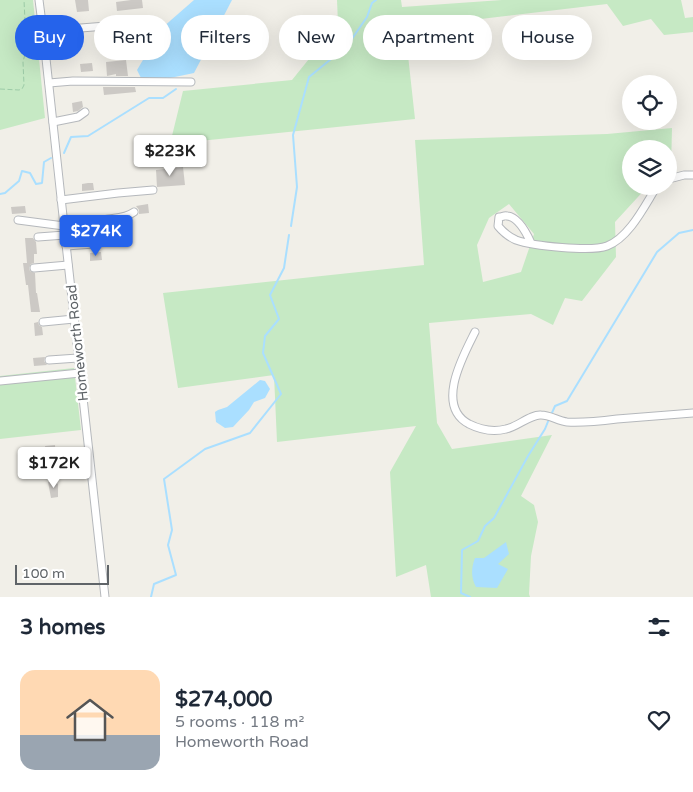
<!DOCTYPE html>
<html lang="en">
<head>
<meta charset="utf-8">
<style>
	:root { --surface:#fff; --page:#f2f2f3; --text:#1f2937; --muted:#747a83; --accent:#2563eb }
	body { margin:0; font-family:"Varela Round",sans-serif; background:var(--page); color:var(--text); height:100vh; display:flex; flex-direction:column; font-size:19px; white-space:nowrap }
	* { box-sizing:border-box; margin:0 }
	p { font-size:16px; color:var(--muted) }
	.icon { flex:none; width:28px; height:28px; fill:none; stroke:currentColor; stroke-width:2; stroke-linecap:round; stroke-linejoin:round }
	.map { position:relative; height:597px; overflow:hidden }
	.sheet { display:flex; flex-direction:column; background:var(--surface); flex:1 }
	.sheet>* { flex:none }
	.banner { position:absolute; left:15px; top:15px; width:664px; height:45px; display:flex; gap:10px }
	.fabs { position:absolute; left:622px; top:75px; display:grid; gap:10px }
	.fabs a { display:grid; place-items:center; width:55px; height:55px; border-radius:50%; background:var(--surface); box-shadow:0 5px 20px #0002; font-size:25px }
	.scale { position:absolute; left:15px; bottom:12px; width:94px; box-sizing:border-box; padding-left:5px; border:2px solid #5f6468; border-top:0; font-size:14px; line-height:18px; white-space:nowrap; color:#5f6468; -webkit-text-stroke:4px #fff; paint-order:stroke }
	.price { position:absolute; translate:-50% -42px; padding:0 11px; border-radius:5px; background:#fff; color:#222; font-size:16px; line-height:32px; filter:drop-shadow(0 1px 2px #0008) }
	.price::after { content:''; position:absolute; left:50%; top:30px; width:15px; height:11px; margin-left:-8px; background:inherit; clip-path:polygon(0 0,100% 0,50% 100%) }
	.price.selected { background:var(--accent); color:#fff }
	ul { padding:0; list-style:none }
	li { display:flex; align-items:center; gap:15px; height:125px; padding:0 20px }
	li span { display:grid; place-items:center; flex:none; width:140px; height:100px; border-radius:15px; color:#555 }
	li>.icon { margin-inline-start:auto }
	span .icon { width:60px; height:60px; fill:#fffc; stroke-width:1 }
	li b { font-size:21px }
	h2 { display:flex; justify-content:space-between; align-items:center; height:60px; padding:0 20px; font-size:21px }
	.pill { padding:0 18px; border-radius:22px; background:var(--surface); box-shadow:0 5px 20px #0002; font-size:18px; line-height:45px }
	.pill.selected { background:var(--accent); color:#fff }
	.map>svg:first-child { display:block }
	.green { fill:#c6e9c4; fill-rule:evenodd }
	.water { fill:#aadfff }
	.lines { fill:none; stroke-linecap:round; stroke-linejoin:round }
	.stream { stroke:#aadfff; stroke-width:2 }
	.building { fill:#ccc9c5 }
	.minor-casing { stroke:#b5b8bc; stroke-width:9 }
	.path { stroke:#9ccba7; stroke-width:1; stroke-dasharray:5 2.5; stroke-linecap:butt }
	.minor { stroke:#fff; stroke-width:7 }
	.labels { text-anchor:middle; stroke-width:5; stroke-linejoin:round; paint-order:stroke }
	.street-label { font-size:14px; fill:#5f6468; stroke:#fff }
</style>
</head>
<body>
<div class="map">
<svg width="693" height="597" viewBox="0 0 693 597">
	<rect width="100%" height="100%" fill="#f1efe8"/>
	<g class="green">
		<polygon points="0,0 33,0 45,118 0,130"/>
		<polygon points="337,0 401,0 402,7 502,0 681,0 685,18 693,17 693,32 664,35 651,19 623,26 607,4 405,28 415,119 170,144 183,91 292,80 338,23"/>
		<path d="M672,128L671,168L669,170V149H631V186H648L615,222L616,257L582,301L565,298L553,325L531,314L429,323L437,423L452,449L552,435L521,496L534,505L538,522L531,556L529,594L530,597H431L426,565L396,577L390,472L416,426L277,442L274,375L178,388L163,293L424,265L415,140L607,134ZM509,204L534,234L521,272L483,282L477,245L489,218Z"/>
		<polygon points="74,368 81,430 0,439 0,376"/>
	</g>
	<g class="water">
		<polygon points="194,0 232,0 194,73 170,78 141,78 137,70 162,28"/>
		<polygon points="260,380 265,381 270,389 265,398 254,402 249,410 233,427 225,428 216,422 215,412 218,410 227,407"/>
		<path d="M506,542L509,554L498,564L508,569L497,588L476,587C471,578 471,568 475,558H484Z"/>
	</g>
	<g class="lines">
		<g class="stream">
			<polyline points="64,153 71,137 88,136 149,98 163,98 176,89"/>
			<polyline points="0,194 5,193 19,181 22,171 30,173 36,184 42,183 44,162 51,158"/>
			<polyline points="291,226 297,187 293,135 309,77 347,46 367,17 372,3 376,0"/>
			<polyline points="551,415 555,406 567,401 657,252 679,233 693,230"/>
			<polyline points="151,597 154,584 176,575 168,545 172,530 164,479 205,449 250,433 281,394 263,353 265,336 279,319 270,295 284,268 289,235"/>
			<polyline points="470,597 461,593 462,550 478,541 485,526 494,518 528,456 545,429 549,419"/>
		</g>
	</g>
	<g class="building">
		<polygon points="75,0 88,0 89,11 77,12"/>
		<polygon points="131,0 142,0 143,8 117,11 116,2"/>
		<polygon points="132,18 142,27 138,31 135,29 129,35 123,31"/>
		<polygon points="126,60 128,76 116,76 116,74 107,76 106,62"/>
		<polygon points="92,63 93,71 81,72 80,64"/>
		<polygon points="103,87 135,87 136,92 104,95"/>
		<polygon points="82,101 83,107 78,111 73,112 72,103"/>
		<polygon points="183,167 185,185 157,187 156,170"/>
		<polygon points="88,183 93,183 94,190 82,191 82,184"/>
		<polygon points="148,204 149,213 139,214 139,210 136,206"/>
		<polygon points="25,206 26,213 12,214 11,207"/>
		<polygon points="25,238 33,238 36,242 37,254 34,254 34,263 31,264 29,268 30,271 35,273 36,293 37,293 40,312 31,312 28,285 26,285 23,263 27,263"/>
		<polygon points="101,252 102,260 90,261 90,253"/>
		<polygon points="38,322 39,325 42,327 43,335 35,336 34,323"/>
		<polygon points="45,357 44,361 47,365 34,366 33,358"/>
		<polygon points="55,445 56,461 47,463 45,446"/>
		<polygon points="48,482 55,482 58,484 58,497 51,498"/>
	</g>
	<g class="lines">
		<g class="minor-casing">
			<g id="minor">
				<polyline points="39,0 43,31 67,253 105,597"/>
				<polyline points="43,31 106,26 114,24 121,20"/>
				<polyline points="49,83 73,81 191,82"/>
				<polyline points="53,122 78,117 85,112"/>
				<polyline points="669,179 684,175 693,175"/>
				<polyline points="61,200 118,193 153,190"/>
				<polyline points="18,220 64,226"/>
				<path d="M96,222C108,217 124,220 134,212"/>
				<polyline points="64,224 96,222 100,237 99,242 94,244 66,246"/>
				<polyline points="38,237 65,235"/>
				<path d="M531,243C527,234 519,217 507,216C505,215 502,217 499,217L498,226C503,232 509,237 516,240C533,246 591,252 607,246C628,238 643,209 654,191L659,186"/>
				<polyline points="34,268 68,265"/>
				<polyline points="43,322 74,319"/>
				<path d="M475,332C463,356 435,406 469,424C481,430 494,432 506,429C517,427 531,414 541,415C550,415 558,421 567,422C584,423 601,421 617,419C642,417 668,415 693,413"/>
				<polyline points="49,360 78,358"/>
				<polyline points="0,381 80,373"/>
			</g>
		</g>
		<polyline class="path" points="0,89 19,90 22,89 24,85 23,62 26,50 26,42 24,0"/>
		<use href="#minor" class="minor"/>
	</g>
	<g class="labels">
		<g class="street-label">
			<text transform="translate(77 343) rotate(-96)" y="5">Homeworth Road</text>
		</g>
	</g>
</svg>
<div class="fabs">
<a><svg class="icon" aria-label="locate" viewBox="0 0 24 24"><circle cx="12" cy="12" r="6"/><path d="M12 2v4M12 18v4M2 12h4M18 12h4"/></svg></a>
<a><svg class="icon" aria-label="layers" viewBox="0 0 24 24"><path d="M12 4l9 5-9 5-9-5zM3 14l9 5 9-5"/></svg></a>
</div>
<div class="scale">100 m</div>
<b class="price" style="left:170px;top:177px">$223K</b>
<b class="price selected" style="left:96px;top:257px">$274K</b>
<b class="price" style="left:54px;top:489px">$172K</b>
<div class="banner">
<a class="pill selected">Buy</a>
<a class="pill">Rent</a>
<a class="pill">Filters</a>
<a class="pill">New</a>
<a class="pill">Apartment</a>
<a class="pill">House</a>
</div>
</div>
<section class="sheet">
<h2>3 homes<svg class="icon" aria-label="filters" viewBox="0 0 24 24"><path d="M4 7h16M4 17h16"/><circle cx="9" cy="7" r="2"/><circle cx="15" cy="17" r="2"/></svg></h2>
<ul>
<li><span style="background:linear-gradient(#ffd9b3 65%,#9aa5b1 0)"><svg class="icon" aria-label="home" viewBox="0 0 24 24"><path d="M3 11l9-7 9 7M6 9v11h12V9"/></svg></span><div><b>$274,000</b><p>5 rooms · 118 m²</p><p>Homeworth Road</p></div><svg class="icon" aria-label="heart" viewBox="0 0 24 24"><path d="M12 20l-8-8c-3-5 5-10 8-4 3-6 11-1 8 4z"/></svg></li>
</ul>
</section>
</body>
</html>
